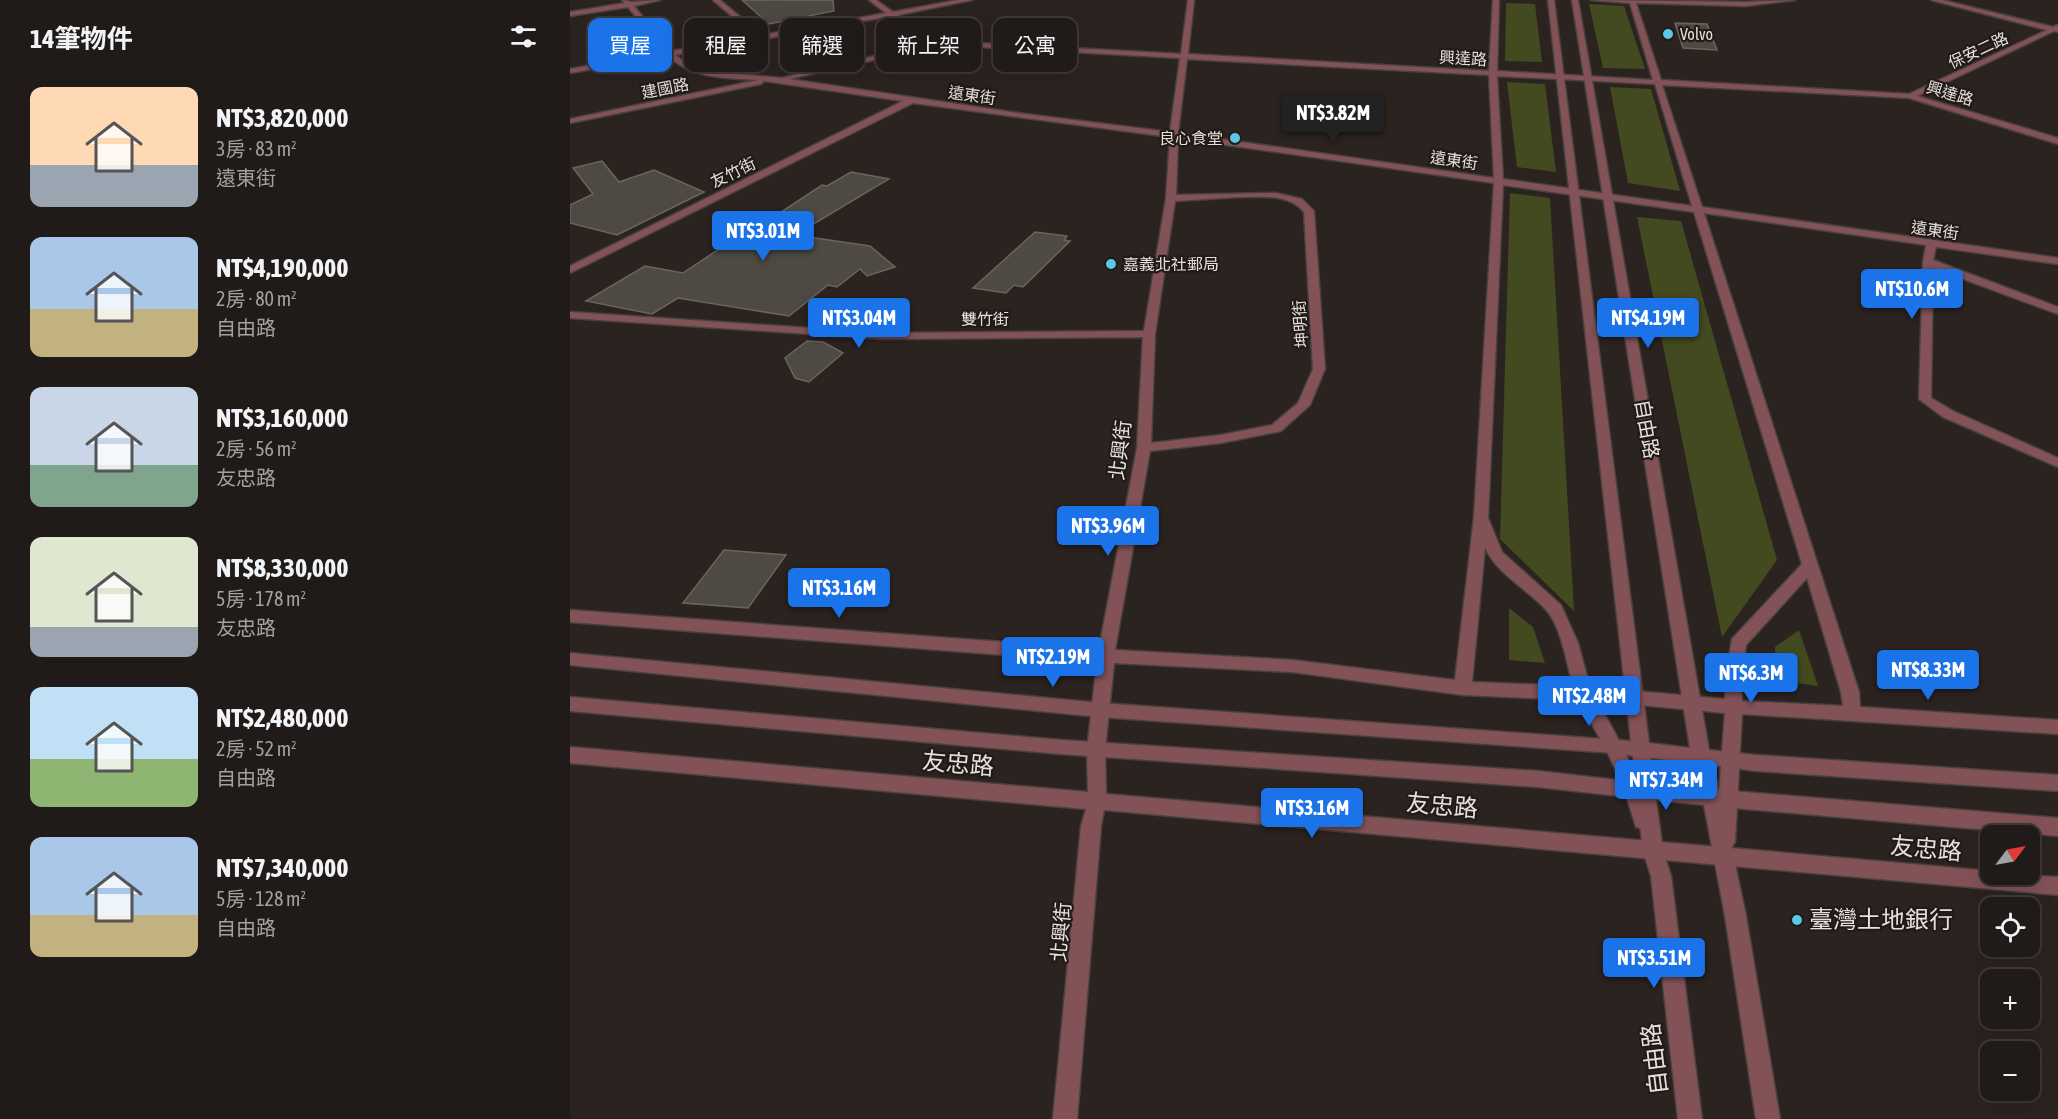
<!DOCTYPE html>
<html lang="zh-TW">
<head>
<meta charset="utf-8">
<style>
	:root { --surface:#201a18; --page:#282321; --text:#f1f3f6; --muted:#a2a1a2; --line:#3d3837; --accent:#1a73e8 }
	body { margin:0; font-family:"Asap Condensed","Noto Sans TC",sans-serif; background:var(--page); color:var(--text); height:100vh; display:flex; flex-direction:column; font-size:22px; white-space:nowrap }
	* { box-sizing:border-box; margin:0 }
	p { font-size:20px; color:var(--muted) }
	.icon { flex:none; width:33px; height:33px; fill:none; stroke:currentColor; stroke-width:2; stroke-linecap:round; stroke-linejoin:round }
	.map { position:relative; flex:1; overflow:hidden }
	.side { display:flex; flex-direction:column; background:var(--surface); width:570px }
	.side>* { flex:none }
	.top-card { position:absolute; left:18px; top:18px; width:570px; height:54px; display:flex; gap:12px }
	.needle { width:39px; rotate:58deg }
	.buttons { position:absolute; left:1410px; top:825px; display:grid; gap:12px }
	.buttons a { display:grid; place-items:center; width:60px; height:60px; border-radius:12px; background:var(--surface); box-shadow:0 6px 24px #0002,0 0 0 2px var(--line); font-size:30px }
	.price { position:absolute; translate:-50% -51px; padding:0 14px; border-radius:6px; background:var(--accent); color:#fff; font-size:20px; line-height:39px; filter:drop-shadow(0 2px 3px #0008) }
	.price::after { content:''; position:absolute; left:50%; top:36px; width:18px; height:14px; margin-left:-9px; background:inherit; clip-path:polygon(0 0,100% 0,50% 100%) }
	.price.active { background:#222; color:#fff }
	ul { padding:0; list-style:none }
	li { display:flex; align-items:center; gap:18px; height:150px; padding:0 30px }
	li span { display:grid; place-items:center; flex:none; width:168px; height:120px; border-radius:12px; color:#555 }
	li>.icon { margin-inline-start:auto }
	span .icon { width:72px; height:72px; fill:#fffc; stroke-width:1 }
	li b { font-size:26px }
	h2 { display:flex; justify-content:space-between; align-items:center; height:72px; padding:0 30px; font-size:26px }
	.pill { padding:0 21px; border-radius:12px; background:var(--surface); box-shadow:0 6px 24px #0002,0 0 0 2px var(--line); font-size:21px; line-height:54px }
	.pill.active { background:var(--accent); color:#fff }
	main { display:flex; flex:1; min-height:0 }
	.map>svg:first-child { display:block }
	.green { fill:#444a20 }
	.building { fill:#4e4a43; stroke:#69655d; stroke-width:1.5 }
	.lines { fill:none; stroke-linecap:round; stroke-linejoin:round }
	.minor-casing { stroke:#49413e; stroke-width:3 }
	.tertiary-casing { stroke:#49413e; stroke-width:3 }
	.minor { fill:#835257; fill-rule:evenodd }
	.tertiary { fill:#835257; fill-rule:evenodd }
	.poi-dot { fill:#5ac8e6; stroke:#211a16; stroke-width:2 }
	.labels { text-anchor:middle; stroke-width:4.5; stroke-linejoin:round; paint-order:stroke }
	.far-poi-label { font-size:16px; fill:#e5e0dd; stroke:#211a16; text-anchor:start }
	.far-street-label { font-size:16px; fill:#e5e0dd; stroke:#211a16 }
	.street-label { font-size:20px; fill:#e5e0dd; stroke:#211a16 }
	.near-street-label { font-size:24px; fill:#e5e0dd; stroke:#211a16 }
	.near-poi-label { font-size:24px; fill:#e5e0dd; stroke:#211a16; text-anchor:start }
</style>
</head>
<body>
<main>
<section class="side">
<h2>14筆物件<svg class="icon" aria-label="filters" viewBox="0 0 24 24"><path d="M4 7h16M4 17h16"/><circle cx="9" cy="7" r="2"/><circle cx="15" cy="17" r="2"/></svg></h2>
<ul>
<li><span style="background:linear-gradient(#ffd9b3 65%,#9aa5b1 0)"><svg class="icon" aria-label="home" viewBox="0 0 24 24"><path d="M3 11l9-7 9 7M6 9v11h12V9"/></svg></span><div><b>NT$3,820,000</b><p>3房 · 83 m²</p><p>遠東街</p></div></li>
<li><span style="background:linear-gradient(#a9c7e8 60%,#c2b280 0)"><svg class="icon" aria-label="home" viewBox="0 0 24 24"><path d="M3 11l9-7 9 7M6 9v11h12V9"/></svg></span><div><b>NT$4,190,000</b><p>2房 · 80 m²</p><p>自由路</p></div></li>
<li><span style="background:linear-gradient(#c9d6e8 65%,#7fa58c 0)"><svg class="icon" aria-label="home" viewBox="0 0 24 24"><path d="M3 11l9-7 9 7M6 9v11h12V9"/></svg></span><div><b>NT$3,160,000</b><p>2房 · 56 m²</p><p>友忠路</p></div></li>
<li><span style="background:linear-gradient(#dfe7d0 75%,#9aa5b1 0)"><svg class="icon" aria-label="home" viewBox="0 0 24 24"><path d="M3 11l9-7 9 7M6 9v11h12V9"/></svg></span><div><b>NT$8,330,000</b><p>5房 · 178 m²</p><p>友忠路</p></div></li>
<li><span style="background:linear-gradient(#bfe0f5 60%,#8fb573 0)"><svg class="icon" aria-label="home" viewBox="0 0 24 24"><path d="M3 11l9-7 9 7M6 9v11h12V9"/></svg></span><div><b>NT$2,480,000</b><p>2房 · 52 m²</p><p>自由路</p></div></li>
<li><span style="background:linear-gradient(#a9c7e8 65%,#c2b280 0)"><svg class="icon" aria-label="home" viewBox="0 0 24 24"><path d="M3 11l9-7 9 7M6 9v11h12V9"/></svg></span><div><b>NT$7,340,000</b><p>5房 · 128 m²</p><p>自由路</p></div></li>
</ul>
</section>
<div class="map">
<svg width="1488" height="1119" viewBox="0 0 1488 1119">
	<rect width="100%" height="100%" fill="#2b2320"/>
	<g class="green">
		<polygon points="936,3 965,4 972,62 935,61"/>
		<polygon points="1019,4 1054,6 1075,69 1033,68"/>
		<polygon points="937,82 975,84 986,172 947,167"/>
		<polygon points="1040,87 1081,89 1110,191 1058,183"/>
		<polygon points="940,193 980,198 1004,611 930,539"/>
		<polygon points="1067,217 1111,221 1207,560 1152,637"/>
		<polygon points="939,608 963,627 975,663 939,660"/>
		<polygon points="1229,630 1248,686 1205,680 1205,647"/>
	</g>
	<g class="building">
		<polygon points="172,0 263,0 264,11 199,24"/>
		<polygon points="1105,23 1137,24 1147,50 1113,48"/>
		<polygon points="32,161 49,182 84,170 134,192 47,235 0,223 0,205 23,194 3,168"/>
		<polygon points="281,172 319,179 225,235 300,246 325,267 297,276 290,269 267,287 258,285 219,316 108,298 82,314 16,301 75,266 113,273 161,241 166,242 252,185 257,186"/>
		<polygon points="465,232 497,236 494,240 500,241 453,287 444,285 436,293 403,288"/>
		<polygon points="237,341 253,342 273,353 239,382 225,378 215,358"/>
		<polygon points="154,550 216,555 178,608 113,603"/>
	</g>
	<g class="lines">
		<g class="minor-casing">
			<path id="minor" d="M52,0L61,2L90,0L64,6L101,51L185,36L143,0H150L192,35L316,13L299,0H306L323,12L388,0H402L328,15L372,41L611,54L618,0H624L618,54L919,71L923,0H929L927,71L1083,80L1060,3L1021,0L1176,2L1225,0L1176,6L1066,3L1091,80L1339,94L1477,30L1361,0H1372L1483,27L1488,25V32L1484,31L1347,96L1488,138V144L1339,98L1092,85L1132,207L1488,258V264L1366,247L1363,260L1488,307V314L1363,268L1361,398L1383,411L1488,458V467L1373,417L1349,399L1353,262L1356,245L1134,213L1289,692L1290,707L1488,720V734L1172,714L1165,842L1161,848L1420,871V874L1488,877V895L534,810L531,826L507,1119H483L511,826L516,809L0,763V747L518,792L517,750L527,662L0,622V610L529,649L567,448L573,337L314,339L0,318V312L314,333L574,331L596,198L600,137L343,103L0,273V266L333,101L194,81L191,84L0,123V119L188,80C156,78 122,79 98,56L0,73V69L94,52L58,7L0,16V12L55,3ZM321,16L364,42L212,78L134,71L116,63L105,55ZM371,45L610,58L600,132L455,114L219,79ZM617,59L919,75L924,178L608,133ZM927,76L1085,84L1122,206L933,179ZM608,138L924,183L904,517L885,680L722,660L545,650L580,451L651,443L711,431L740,405L755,369L744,211L732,199L706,193L606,195ZM933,185L1124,212L1232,564L1162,639L1155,683V699L1020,687L1008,643L991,605L932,552L918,518ZM668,197C690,197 719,193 734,212L743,369L728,403L702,425L651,435L581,443L585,334L605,201ZM915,547C926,574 958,589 977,611C991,627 997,664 1003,686L902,682ZM1237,578L1271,692L1273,706L1172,701L1171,683L1176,645ZM544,663L722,672L893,695L1008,700L1036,749L1054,789L1066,827L1073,829L1080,827L1083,821C1069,778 1050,740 1027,701L1155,713L1145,842L1148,847L536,794L535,750Z"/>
		</g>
		<g class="tertiary-casing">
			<path id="tertiary" d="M978,0H984L1079,743L1120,748L1002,0H1008L1139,750L1186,755L1488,775V791L1186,771L1142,765L1149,790L1488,818V836L1153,807L1176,916L1210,1119H1186L1155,916L1134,805L1086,800L1093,851L1101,876L1132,1119H1108L1081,876L1073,851L1067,798L968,787L491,754L0,711V697L491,740L968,771L1065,782L1063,756L1044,753L530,717L0,665V653L530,703L1061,741ZM1081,758L1124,763L1130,788L1084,784Z"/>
		</g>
		<use href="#minor" class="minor"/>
		<use href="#tertiary" class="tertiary"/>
	</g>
	<g class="poi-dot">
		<circle cx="1098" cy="34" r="6"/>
		<circle cx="665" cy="138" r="6"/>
		<circle cx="541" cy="264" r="6"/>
		<circle cx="1227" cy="920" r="6"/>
	</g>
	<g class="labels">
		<g class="far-poi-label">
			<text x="1110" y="40">Volvo</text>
			<text x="653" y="144" text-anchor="end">良心食堂</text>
			<text x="553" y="270">嘉義北社郵局</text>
		</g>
		<g class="far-street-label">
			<text transform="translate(1408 50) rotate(-25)" y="6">保安二路</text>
			<text transform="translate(893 58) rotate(3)" y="6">興達路</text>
			<text transform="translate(95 88) rotate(-11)" y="6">建國路</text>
			<text transform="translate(1380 93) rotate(17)" y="6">興達路</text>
			<text transform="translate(402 95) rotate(8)" y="6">遠東街</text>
			<text transform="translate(884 160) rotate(8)" y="6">遠東街</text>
			<text transform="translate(163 172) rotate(-26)" y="6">友竹街</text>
			<text transform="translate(1365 230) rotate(8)" y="6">遠東街</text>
			<text x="415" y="325">雙竹街</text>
			<text transform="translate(730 324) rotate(-94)" y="6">坤明街</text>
		</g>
		<g class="street-label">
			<text transform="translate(1077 429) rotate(80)" y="7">自由路</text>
			<text transform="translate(550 450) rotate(-83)" y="7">北興街</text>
			<text transform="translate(491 932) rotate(-85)" y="7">北興街</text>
		</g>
		<g class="near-street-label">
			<text transform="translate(388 764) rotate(5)" y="8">友忠路</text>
			<text transform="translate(872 806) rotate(5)" y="8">友忠路</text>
			<text transform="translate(1356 849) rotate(5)" y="8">友忠路</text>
			<text transform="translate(1085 1059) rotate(-97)" y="8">自由路</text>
		</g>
		<g class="near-poi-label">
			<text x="1239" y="928">臺灣土地銀行</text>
		</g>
	</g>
</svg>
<div class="buttons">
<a><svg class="needle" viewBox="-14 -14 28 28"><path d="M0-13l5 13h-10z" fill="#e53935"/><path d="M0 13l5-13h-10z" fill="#a2a1a2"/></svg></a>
<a><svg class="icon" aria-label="locate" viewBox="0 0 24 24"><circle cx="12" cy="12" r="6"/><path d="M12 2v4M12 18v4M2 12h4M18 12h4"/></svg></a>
<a>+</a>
<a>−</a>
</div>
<b class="price active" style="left:763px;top:144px">NT$3.82M</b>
<b class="price" style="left:193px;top:262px">NT$3.01M</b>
<b class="price" style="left:1342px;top:320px">NT$10.6M</b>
<b class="price" style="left:289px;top:349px">NT$3.04M</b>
<b class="price" style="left:1078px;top:349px">NT$4.19M</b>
<b class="price" style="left:538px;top:557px">NT$3.96M</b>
<b class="price" style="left:269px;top:619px">NT$3.16M</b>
<b class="price" style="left:483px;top:688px">NT$2.19M</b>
<b class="price" style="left:1358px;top:701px">NT$8.33M</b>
<b class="price" style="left:1181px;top:704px">NT$6.3M</b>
<b class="price" style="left:1019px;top:727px">NT$2.48M</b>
<b class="price" style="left:1096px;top:811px">NT$7.34M</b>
<b class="price" style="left:742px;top:839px">NT$3.16M</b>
<b class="price" style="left:1084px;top:989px">NT$3.51M</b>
<div class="top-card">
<a class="pill active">買屋</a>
<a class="pill">租屋</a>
<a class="pill">篩選</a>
<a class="pill">新上架</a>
<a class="pill">公寓</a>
</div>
</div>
</main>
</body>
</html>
